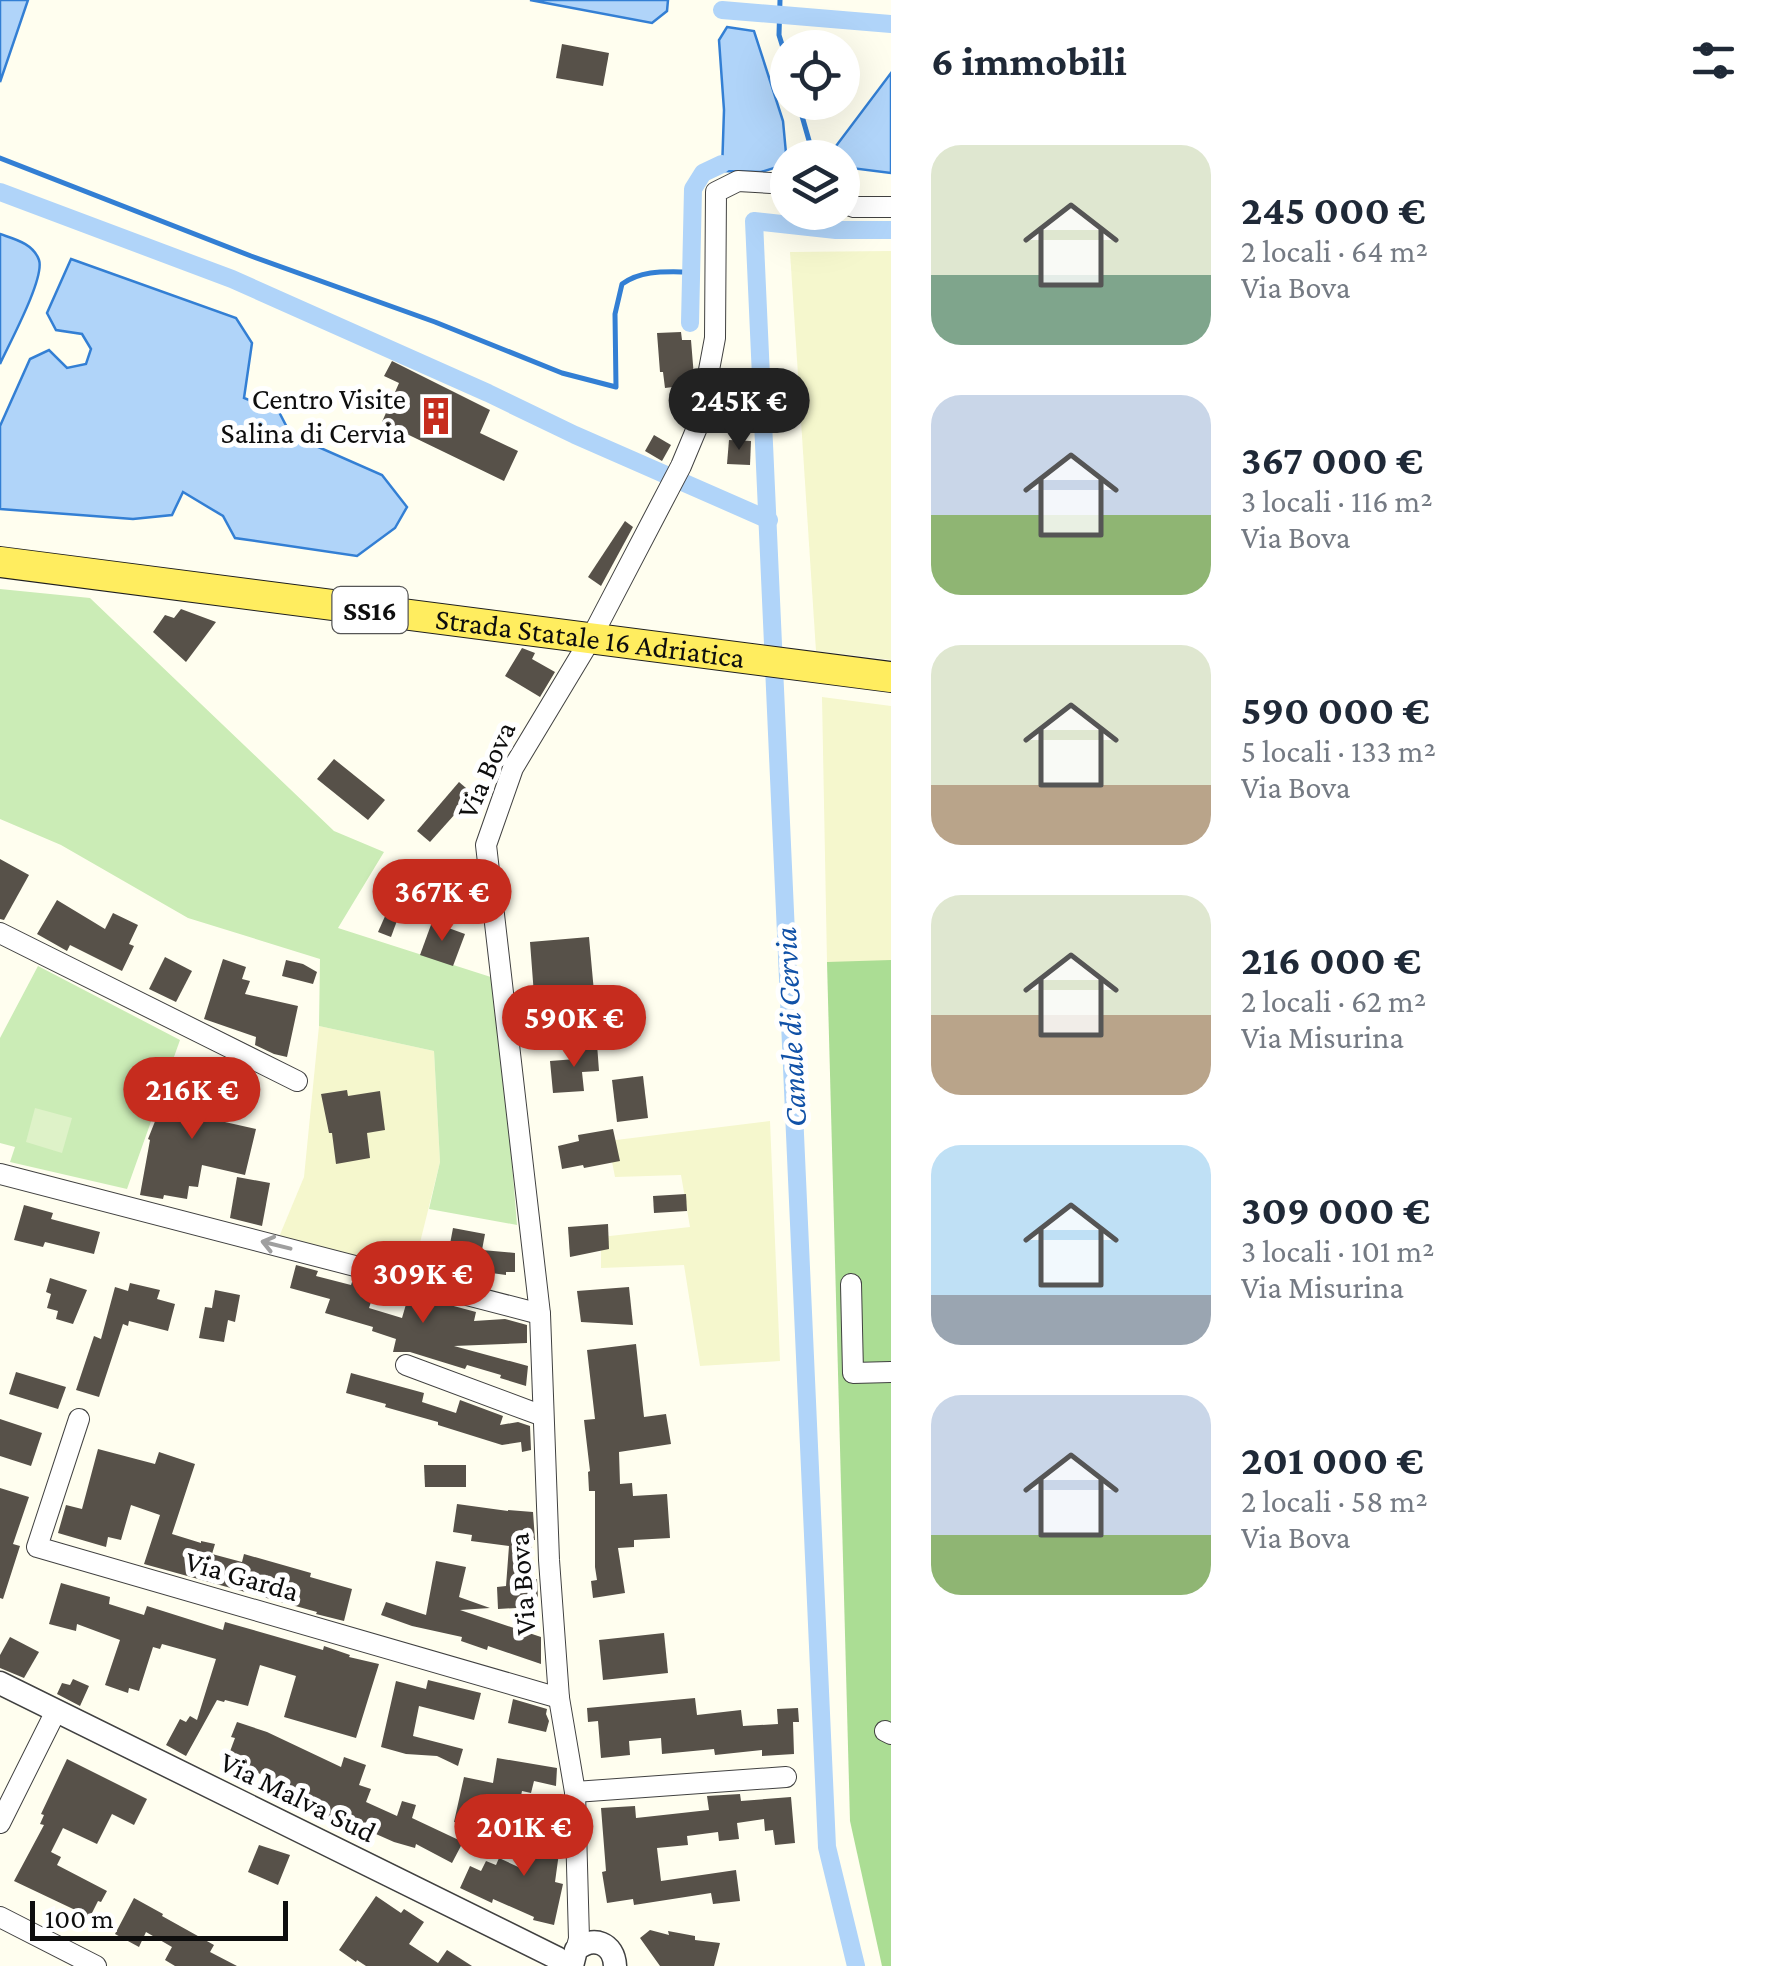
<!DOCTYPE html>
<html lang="it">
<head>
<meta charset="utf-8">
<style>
	:root { --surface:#fff; --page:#f2f2f3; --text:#1f2937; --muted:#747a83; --accent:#c62c1e }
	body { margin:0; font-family:"Crimson Pro",serif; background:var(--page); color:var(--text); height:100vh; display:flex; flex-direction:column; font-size:38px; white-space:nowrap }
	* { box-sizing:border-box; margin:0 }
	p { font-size:32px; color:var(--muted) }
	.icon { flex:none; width:55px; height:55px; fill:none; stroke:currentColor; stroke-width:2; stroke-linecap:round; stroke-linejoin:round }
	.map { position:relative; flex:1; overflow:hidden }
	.drawer { display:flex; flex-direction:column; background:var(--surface); width:890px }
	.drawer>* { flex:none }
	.fabs { position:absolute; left:770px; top:30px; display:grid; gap:20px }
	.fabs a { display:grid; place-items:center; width:90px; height:90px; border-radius:50%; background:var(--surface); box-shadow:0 10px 40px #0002; font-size:50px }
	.scale { position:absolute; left:30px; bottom:25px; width:258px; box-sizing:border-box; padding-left:10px; border:5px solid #0e0e0e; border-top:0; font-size:28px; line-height:35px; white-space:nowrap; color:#0e0e0e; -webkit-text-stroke:8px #fff; paint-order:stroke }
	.price { position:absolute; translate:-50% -85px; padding:0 22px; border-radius:35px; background:var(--accent); color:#fff; font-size:32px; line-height:65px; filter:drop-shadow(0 2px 5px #0008) }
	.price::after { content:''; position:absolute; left:50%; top:60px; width:30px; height:22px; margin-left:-15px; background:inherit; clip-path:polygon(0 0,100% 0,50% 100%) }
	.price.selected { background:#222; color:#fff }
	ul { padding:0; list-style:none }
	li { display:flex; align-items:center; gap:30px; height:250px; padding:0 40px }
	li span { display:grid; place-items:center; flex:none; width:280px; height:200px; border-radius:30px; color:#555 }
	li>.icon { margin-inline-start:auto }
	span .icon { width:120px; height:120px; fill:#fffc; stroke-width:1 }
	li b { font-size:42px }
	h2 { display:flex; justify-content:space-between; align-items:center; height:120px; padding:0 40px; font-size:42px }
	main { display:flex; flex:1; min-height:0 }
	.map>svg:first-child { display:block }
	.farmland { fill:#f5f7cd }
	.green { fill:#cbecb6 }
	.forest { fill:#abdd94 }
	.pitch { fill:#def2c8 }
	.water { fill:#b0d4f9; stroke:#337fd4; stroke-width:2.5 }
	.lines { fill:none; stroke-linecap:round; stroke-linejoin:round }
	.stream { stroke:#337fd4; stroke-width:5 }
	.canal { stroke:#b0d4f9; stroke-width:18 }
	.building { fill:#575149 }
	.minor-casing { stroke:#414141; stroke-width:22 }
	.tertiary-casing { stroke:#414141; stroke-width:25 }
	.primary-casing { stroke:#1f1f1f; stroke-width:32 }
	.minor { stroke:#fff; stroke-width:20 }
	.tertiary { stroke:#fff; stroke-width:22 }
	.primary { stroke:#ffed5f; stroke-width:30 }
	.oneway { stroke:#9f9f9f }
	.labels { text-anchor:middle; stroke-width:10; stroke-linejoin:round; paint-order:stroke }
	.shield { fill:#fff; stroke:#565656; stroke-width:2.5 }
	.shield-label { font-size:28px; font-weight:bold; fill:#0e0e0e }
	.poi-label { font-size:30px; fill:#0e0e0e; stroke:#fff; text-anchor:end }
	.street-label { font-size:30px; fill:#0e0e0e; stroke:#fff }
	.water-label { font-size:32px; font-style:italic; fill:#1051a7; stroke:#fff }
</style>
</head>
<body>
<main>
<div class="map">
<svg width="891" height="1966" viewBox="0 0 891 1966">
	<rect width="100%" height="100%" fill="#fffeef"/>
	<g class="farmland">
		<polygon points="891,251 891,660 816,651 790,252"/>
		<polygon points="822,697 891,706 891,969 827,962"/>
		<polygon points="319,1026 434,1051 440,1162 410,1283 274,1249 304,1177"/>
		<polygon points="770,1121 780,1361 700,1366 684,1265 601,1268 601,1237 690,1227 681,1175 615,1177 608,1141"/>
	</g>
	<g class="green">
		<polygon points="0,589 90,598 334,831 384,852 338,928 497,979 517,1225 429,1209 440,1162 434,1051 319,1026 320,959 188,918 61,845 0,819"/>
		<polygon points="38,966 180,1040 127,1189 10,1162 15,1147 0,1143 0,1038"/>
	</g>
	<polygon class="forest" points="891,960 891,1966 882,1966 850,1821 827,962"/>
	<polygon class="pitch" points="35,1108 72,1118 62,1153 26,1142"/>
	<g class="water">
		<polygon points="0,0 28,0 0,82"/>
		<polygon points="530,0 668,0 667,11 652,23"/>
		<polygon points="727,27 754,31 783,121 787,164 761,172 722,171 724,110 719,40"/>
		<polygon points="891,73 891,173 843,167 842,158 837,157 836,146"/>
		<path d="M0,234C14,239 33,243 39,260C45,278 9,344 0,364Z"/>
		<polygon points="71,259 236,318 252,343 244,398 279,412 291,435 382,475 407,507 395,528 357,556 235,538 223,516 183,492 172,515 133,519 0,509 0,426 30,359 49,350 67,368 86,364 91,349 82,334 56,330 47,313"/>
	</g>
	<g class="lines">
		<g class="stream">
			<polyline points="780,0 779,35 788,64"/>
			<polyline points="798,102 814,158"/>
			<path d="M0,158L251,256L435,322L562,373L616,387L615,314L622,284C643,269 667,272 692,272"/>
			<polyline points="789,225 799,212"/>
		</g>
		<g class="canal">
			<polyline points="722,10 891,24"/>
			<polyline points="0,192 232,279 488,393 575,435 769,520"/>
			<polyline points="690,323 693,189 703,173 722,164"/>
			<polyline points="856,1966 827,1847 754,221 836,230 891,230"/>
		</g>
	</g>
	<g class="building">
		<polygon points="562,44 609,53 603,86 556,78"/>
		<polygon points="681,332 682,340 691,340 694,377 692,387 673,398 673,387 665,388 663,372 660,372 657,333"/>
		<polygon points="392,361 490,410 480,433 518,451 504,481 382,422 399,383 384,376"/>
		<polygon points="654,435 671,445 662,461 645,451"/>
		<polygon points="729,440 751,441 750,465 727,464"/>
		<polygon points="625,521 633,527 601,586 588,577"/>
		<polygon points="181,609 216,622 186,662 153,632 165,615 174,618"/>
		<polygon points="522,648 535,653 532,659 555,672 540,697 505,676"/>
		<polygon points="334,759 385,800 368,820 317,779"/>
		<polygon points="459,782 473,794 430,842 417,831"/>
		<polygon points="0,859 29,875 4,920 0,919"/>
		<polygon points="57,900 105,929 113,913 138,925 129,944 134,946 122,971 70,945 67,951 37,934"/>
		<polygon points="390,905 401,910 391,937 378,932"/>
		<polygon points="432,922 465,934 453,966 420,955"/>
		<polygon points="589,937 596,1014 532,1020 530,995 534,995 530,942"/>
		<polygon points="165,957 192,971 176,1002 149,989"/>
		<polygon points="223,959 246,967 242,979 250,981 245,994 298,1006 287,1057 274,1054 255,1045 256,1037 204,1019"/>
		<polygon points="286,960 303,964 317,972 313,984 282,976"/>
		<polygon points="597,1044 599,1071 582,1072 584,1091 553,1093 550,1061 576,1059 575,1046"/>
		<polygon points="173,1076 226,1096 216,1120 256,1129 245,1175 202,1165 198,1187 189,1186 187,1199 164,1195 163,1199 140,1195 150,1140 148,1139"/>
		<polygon points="643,1076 648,1118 617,1122 612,1080"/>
		<polygon points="347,1090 348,1096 380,1091 385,1130 367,1133 370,1158 336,1164 332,1133 329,1133 321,1094"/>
		<polygon points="613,1129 620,1161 584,1168 583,1165 562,1169 558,1146 579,1141 578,1135"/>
		<polygon points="237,1177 270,1183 262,1226 230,1218"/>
		<polygon points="686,1194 687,1211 654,1213 653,1196"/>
		<polygon points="24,1205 53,1213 51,1219 100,1232 94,1254 45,1242 43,1247 14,1240"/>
		<polygon points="608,1224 609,1249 570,1257 568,1227"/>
		<polygon points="453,1228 485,1234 482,1250 515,1253 515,1272 506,1272 506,1275 455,1268 456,1262 447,1260"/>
		<polygon points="296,1265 318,1271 316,1276 351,1285 352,1282 372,1287 368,1301 371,1302 369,1308 402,1318 409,1294 476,1312 474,1321 505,1319 527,1325 527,1343 454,1346 528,1366 526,1386 500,1378 501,1375 467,1365 465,1369 410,1352 393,1352 396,1339 372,1331 373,1327 325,1313 330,1299 290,1288"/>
		<polygon points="50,1278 87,1290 73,1324 56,1319 58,1311 47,1308 51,1294 46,1292"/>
		<polygon points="130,1283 160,1290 157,1299 175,1304 168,1331 129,1321 128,1326 123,1324 99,1397 76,1390 94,1336 101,1339 115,1287 128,1291"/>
		<polygon points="629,1287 633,1325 581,1322 577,1291"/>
		<polygon points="215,1290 240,1295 235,1322 228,1320 224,1342 199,1338 205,1307 212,1308"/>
		<polygon points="636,1344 644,1417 666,1414 671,1444 619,1452 620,1484 632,1483 633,1496 667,1494 670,1538 634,1540 634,1547 618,1548 625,1593 593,1598 591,1581 597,1580 595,1567 595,1491 589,1491 588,1472 590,1471 584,1420 595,1419 587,1350"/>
		<polygon points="16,1372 66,1387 58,1409 9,1394"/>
		<polygon points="351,1373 424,1393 422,1402 456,1413 460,1400 503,1416 500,1425 518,1422 530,1426 531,1450 522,1452 521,1442 502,1445 438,1425 438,1422 385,1407 386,1404 346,1393"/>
		<polygon points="0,1419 42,1433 31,1466 0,1456"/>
		<polygon points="98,1449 155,1464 159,1452 195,1464 172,1534 201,1543 201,1541 215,1544 212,1554 242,1562 244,1554 311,1573 310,1577 352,1589 344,1621 316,1614 317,1612 144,1564 160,1515 131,1505 121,1540 108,1537 106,1547 58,1533 66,1505 82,1509"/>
		<polygon points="424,1465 466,1465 466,1487 425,1487"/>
		<polygon points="0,1488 29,1497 13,1544 20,1546 3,1599 0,1598"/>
		<polygon points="457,1504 508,1511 508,1510 533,1512 535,1540 532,1540 529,1579 537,1579 538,1599 535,1599 536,1607 498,1609 497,1587 506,1586 509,1546 471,1541 472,1535 453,1532"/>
		<polygon points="436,1561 466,1567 459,1597 490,1608 460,1610 541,1637 541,1664 488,1646 487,1650 461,1641 462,1637 412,1626 381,1615 386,1602 426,1615"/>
		<polygon points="61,1583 110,1597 109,1604 144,1615 147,1606 223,1630 225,1622 323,1650 324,1646 350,1655 349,1657 379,1664 356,1738 284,1717 296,1676 260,1665 248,1706 225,1700 224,1702 217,1700 186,1756 166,1745 180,1719 186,1722 190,1716 197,1720 216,1659 162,1644 160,1649 153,1647 139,1691 129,1688 128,1693 105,1685 120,1640 77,1624 76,1631 49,1624"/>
		<polygon points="664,1633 668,1673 603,1680 599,1640"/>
		<polygon points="10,1637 39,1652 24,1678 0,1668 0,1655"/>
		<polygon points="73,1679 89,1686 80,1706 57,1694 62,1683 70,1685"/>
		<polygon points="428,1680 481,1693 474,1720 419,1706 413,1736 463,1749 458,1766 437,1756 406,1754 381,1747 396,1681 426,1689"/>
		<polygon points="695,1698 697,1715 741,1710 743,1726 778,1724 777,1709 798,1708 799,1722 793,1722 794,1754 762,1756 762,1750 715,1755 714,1749 662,1754 661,1738 629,1741 630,1755 601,1758 598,1721 588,1722 587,1708"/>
		<polygon points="513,1699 547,1709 546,1714 549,1721 546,1732 508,1723"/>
		<polygon points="237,1722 267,1732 341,1767 344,1757 366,1765 359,1785 371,1789 366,1802 397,1816 402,1801 416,1805 412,1818 463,1842 452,1863 416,1844 415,1848 394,1842 342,1819 341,1822 324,1816 327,1807 246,1767 241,1780 222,1773 235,1738 231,1737"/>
		<polygon points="497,1758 557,1768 556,1786 534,1781 531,1793 522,1791 513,1834 454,1822 464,1777 493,1783"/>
		<polygon points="67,1759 147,1799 134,1825 112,1814 97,1844 63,1828 51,1852 61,1857 57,1865 107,1891 101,1902 98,1901 90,1917 14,1881 44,1825 40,1824 44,1815 41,1814"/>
		<polygon points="740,1794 741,1801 791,1797 795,1843 775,1845 773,1830 765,1831 764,1819 737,1823 739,1839 719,1841 718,1832 687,1836 688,1845 657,1848 661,1881 736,1870 740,1901 713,1904 711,1893 634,1905 633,1899 607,1903 602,1872 606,1871 601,1808 635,1806 636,1818 709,1810 707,1796"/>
		<polygon points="533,1827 562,1831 555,1882 563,1884 554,1925 533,1920 534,1917 493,1899 492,1903 460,1888 470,1866 481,1871 486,1861 496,1865 499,1858 527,1871"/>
		<polygon points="259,1845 290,1855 278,1885 248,1872"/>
		<polygon points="376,1896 401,1913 404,1909 424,1922 409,1944 438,1963 447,1950 472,1966 366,1966 357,1960 356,1962 339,1950"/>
		<polygon points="134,1898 163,1914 162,1916 214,1945 210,1952 237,1966 175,1966 165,1960 172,1947 146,1932 139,1947 115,1934"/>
		<polygon points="650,1930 669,1935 668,1931 695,1936 695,1940 720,1943 714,1966 660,1966 640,1938"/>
	</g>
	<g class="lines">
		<g class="minor-casing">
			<g id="minor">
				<polyline points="842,203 854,207 891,207"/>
				<polyline points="0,933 297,1081"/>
				<polyline points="0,1174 540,1314"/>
				<polyline points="851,1284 853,1373 891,1372"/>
				<polyline points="406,1365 543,1416"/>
				<polyline points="79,1419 37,1547 559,1698"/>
				<polyline points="885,1731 891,1734"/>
				<polyline points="575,1792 786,1777"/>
				<polyline points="0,1823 56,1711"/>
				<polyline points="0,1917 96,1966"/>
				<polyline points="576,1950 579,1939 575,1792 559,1698 549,1560 540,1314 486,845 513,768 590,640 681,466 699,423 715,338 716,192 738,181 788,184"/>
			</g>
		</g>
		<g class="tertiary-casing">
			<g id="tertiary">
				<polyline points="0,1683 557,1958 567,1966"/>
				<path d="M572,1966L576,1950C593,1935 614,1943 615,1966"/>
			</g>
		</g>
		<g class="primary-casing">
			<g id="primary">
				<path id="s1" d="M0,562L891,677"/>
			</g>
		</g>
		<use href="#minor" class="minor"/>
		<use href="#tertiary" class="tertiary"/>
		<use href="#primary" class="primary"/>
	</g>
	<defs><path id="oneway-shaft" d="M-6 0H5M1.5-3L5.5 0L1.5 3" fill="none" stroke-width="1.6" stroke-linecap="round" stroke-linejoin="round" transform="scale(2.5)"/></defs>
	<use class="oneway" href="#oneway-shaft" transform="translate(276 1245) rotate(-166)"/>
	<defs>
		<g id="building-bare" transform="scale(3)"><path d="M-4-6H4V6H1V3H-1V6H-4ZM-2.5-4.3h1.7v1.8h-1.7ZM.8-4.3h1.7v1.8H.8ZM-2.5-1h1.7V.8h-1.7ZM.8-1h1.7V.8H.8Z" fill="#c62c1e" stroke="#fff" stroke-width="2.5" paint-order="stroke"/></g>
	</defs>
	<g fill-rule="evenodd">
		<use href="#building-bare" x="436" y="416"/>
	</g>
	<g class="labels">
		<rect class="shield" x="332.5" y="587" width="75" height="46" rx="8"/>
		<g class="shield-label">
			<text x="370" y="620">SS16</text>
		</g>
		<g class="poi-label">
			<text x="406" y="409">Centro Visite<tspan x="406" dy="34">Salina di Cervia</tspan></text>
		</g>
		<g class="street-label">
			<text dy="10" stroke="none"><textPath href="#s1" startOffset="595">Strada Statale 16 Adriatica</textPath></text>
			<text transform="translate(486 770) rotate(-66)" y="10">Via Bova</text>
			<text transform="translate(242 1576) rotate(16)" y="10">Via Garda</text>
			<text transform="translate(522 1584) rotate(-94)" y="10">Via Bova</text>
			<text transform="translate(298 1797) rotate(26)" y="10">Via Malva Sud</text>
		</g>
		<g class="water-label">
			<text transform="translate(790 1027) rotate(-93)" y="11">Canale di Cervia</text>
		</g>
	</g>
</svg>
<div class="fabs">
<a><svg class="icon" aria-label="locate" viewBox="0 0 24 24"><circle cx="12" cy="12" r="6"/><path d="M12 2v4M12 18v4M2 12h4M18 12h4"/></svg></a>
<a><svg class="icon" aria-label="layers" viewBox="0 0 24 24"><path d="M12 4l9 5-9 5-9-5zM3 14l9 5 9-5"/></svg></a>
</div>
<div class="scale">100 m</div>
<b class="price selected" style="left:739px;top:453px">245K €</b>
<b class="price" style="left:442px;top:944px">367K €</b>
<b class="price" style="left:574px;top:1070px">590K €</b>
<b class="price" style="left:192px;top:1142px">216K €</b>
<b class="price" style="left:423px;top:1326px">309K €</b>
<b class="price" style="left:524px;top:1879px">201K €</b>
</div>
<section class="drawer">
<h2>6 immobili<svg class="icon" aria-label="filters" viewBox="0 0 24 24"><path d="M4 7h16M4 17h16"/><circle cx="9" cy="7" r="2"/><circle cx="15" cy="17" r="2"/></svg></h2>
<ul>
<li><span style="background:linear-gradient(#dfe7d0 65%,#7fa58c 0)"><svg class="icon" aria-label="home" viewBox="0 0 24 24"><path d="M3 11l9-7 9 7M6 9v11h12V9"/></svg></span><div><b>245 000 €</b><p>2 locali · 64 m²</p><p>Via Bova</p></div></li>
<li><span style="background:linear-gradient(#c9d6e8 60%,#8fb573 0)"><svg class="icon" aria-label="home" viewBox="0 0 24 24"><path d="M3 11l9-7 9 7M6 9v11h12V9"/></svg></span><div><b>367 000 €</b><p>3 locali · 116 m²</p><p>Via Bova</p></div></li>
<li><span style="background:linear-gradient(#dfe7d0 70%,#b9a48a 0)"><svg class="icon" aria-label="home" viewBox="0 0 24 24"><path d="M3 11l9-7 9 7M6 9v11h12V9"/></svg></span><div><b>590 000 €</b><p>5 locali · 133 m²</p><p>Via Bova</p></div></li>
<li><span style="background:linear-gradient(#dfe7d0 60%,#b9a48a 0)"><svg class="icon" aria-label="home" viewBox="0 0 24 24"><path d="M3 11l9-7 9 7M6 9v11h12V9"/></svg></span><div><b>216 000 €</b><p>2 locali · 62 m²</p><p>Via Misurina</p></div></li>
<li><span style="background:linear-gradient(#bfe0f5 75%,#9aa5b1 0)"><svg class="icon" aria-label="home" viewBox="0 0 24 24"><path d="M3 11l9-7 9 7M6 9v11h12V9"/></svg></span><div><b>309 000 €</b><p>3 locali · 101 m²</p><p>Via Misurina</p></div></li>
<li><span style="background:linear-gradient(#c9d6e8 70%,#8fb573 0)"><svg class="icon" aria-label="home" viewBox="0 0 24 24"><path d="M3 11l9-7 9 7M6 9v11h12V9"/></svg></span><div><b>201 000 €</b><p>2 locali · 58 m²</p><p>Via Bova</p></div></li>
</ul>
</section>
</main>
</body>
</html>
